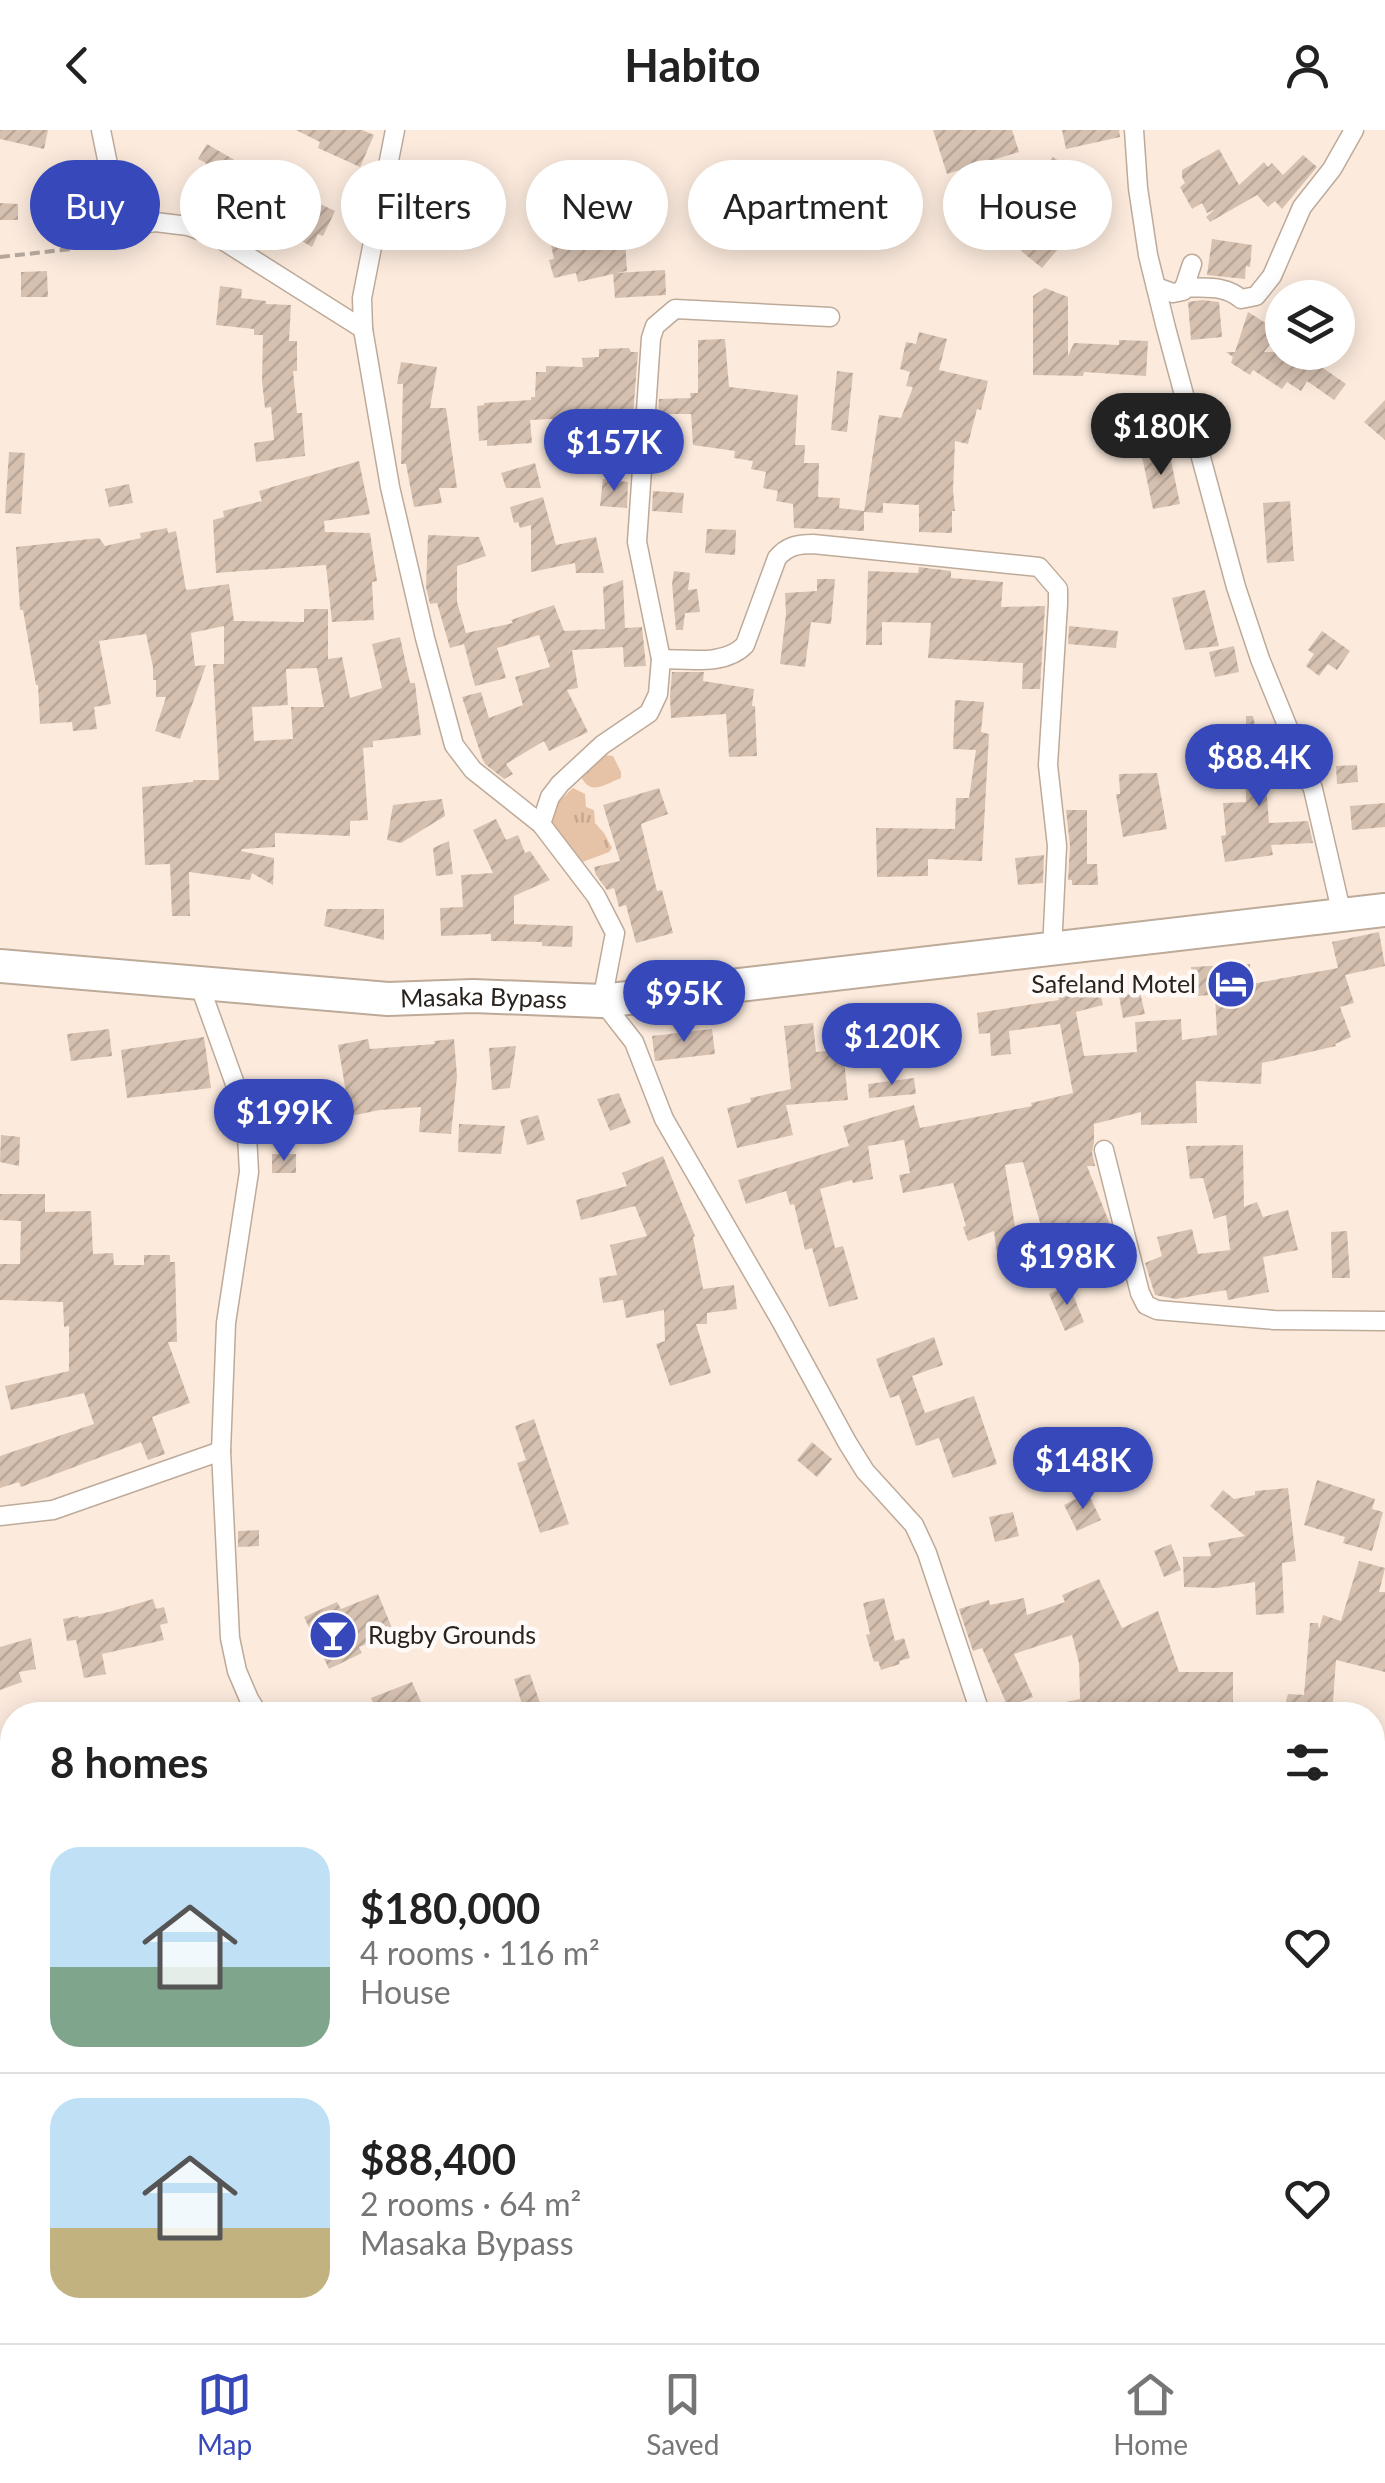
<!DOCTYPE html>
<html lang="en">
<head>
<meta charset="utf-8">
<style>
	:root { --surface:#fff; --page:#f6f6f6; --text:#222; --muted:#767676; --line:#e0e0e0; --accent:#3648ba }
	body { margin:0; font-family:Lato,sans-serif; background:var(--page); color:var(--text); height:100vh; display:flex; flex-direction:column; font-size:38px; white-space:nowrap }
	* { box-sizing:border-box; margin:0 }
	p { font-size:32px; color:var(--muted) }
	.icon { flex:none; width:55px; height:55px; fill:none; stroke:currentColor; stroke-width:2; stroke-linecap:round; stroke-linejoin:round }
	.map { position:relative; flex:1; overflow:hidden }
	.drawer { position:absolute; left:0px; top:1572px; width:1385px; height:642px; display:flex; flex-direction:column; background:var(--surface); border-radius:40px 40px 0 0; box-shadow:0 5px 25px #0003 }
	.drawer>* { flex:none }
	.top-card { position:absolute; left:30px; top:30px; width:1325px; height:90px; display:flex; gap:20px }
	.tools { position:absolute; left:1265px; top:150px; display:grid; gap:20px }
	.tools a { display:grid; place-items:center; width:90px; height:90px; border-radius:50%; background:var(--surface); box-shadow:0 5px 25px #0003; font-size:50px }
	.price { position:absolute; translate:-50% -85px; padding:0 22px; border-radius:35px; background:var(--accent); color:#fff; font-size:32px; line-height:65px; filter:drop-shadow(0 2px 5px #0008) }
	.price::after { content:''; position:absolute; left:50%; top:60px; width:30px; height:22px; margin-left:-15px; background:inherit; clip-path:polygon(0 0,100% 0,50% 100%) }
	.price.on { background:#222; color:#fff }
	ul { padding:0; list-style:none }
	li { display:flex; align-items:center; gap:30px; height:250px; padding:0 50px }
	li+li { border-top:2px solid var(--line) }
	li span { display:grid; place-items:center; flex:none; width:280px; height:200px; border-radius:30px; color:#555 }
	li>.icon { margin-inline-start:auto }
	span .icon { width:120px; height:120px; fill:#fffc; stroke-width:1 }
	li b { font-size:42px }
	h2 { display:flex; justify-content:space-between; align-items:center; height:120px; padding:0 50px; font-size:42px }
	.tag { padding:0 35px; border-radius:45px; background:var(--surface); box-shadow:0 5px 25px #0003; font-size:35px; line-height:90px }
	.tag.on { background:var(--accent); color:#fff }
	header { display:flex; justify-content:space-between; align-items:center; height:130px; padding:0 50px; background:var(--surface); font-size:45px; font-weight:700 }
	.dock { display:flex; justify-content:space-around; align-items:center; height:140px; border-top:2px solid var(--line); background:var(--surface); font-size:28px; color:var(--muted) }
	.dock a { display:grid; justify-items:center; gap:5px }
	.dock .on { color:var(--accent) }
	.map>svg:first-child { display:block }
	.grass { fill:url(#grass-tufts) }
	.building { fill:url(#building-hatch); fill-rule:evenodd }
	.lines { fill:none; stroke-linecap:round; stroke-linejoin:round }
	.street-casing { stroke:#beaa99; stroke-width:21 }
	.primary-casing { stroke:#beaa99; stroke-width:31 }
	.highway-casing { stroke:#beaa99; stroke-width:36 }
	.path { stroke:#b4a69b; stroke-width:4; stroke-dasharray:10 5; stroke-linecap:butt }
	.street { stroke:#fff; stroke-width:18 }
	.primary { stroke:#fff; stroke-width:28 }
	.highway { stroke:#fff; stroke-width:32 }
	.labels { text-anchor:middle; stroke-width:9; stroke-linejoin:round; paint-order:stroke }
	.poi-label { font-size:25px; fill:#2a221c; stroke:#fffaf7; text-anchor:end }
	.street-label { font-size:25px; fill:#2a221c; stroke:#fffaf7 }
</style>
</head>
<body>
<header><svg class="icon" aria-label="back" viewBox="0 0 24 24"><path d="M15 5l-7 7 7 7"/></svg>Habito<svg class="icon" aria-label="person" viewBox="0 0 24 24"><circle cx="12" cy="8" r="4"/><path d="M4 21q1-7 8-7t8 7"/></svg></header>
<div class="map">
<svg width="1385" height="2213" viewBox="0 0 1385 2213">
	<defs>
		<pattern id="grass-tufts" width="24" height="20" patternUnits="userSpaceOnUse" patternTransform="scale(2.5)"><rect width="24" height="20" fill="#e6c2a6"/><path d="M3 7l-1-3M5 7V3M7 7l1-3M15 17l-1-3M17 17v-4M19 17l1-3" fill="none" stroke="#c5a68e"/></pattern>
		<pattern id="building-hatch" width="6" height="6" patternUnits="userSpaceOnUse" patternTransform="scale(2.5)"><rect width="6" height="6" fill="#d6c1b1"/><path d="M-1 1l2-2M0 6l6-6M5 7l2-2" fill="none" stroke="#b8a698"/></pattern>
	</defs>
	<rect width="100%" height="100%" fill="#fcebdd"/>
	<g class="grass">
		<path d="M604,625L613,626L621,642V648C603,655 589,668 579,642L600,630Z"/>
		<polygon points="573,658 585,664 586,677 594,680 595,693 604,703 612,718 609,722 580,733 552,695 554,676"/>
	</g>
	<g class="building">
		<polygon points="0,0 48,0 44,19 0,9"/>
		<polygon points="296,0 362,0 374,5 360,37 318,18 320,12"/>
		<polygon points="933,0 1012,0 1019,22 947,44"/>
		<polygon points="1062,0 1119,0 1120,7 1066,19"/>
		<polygon points="207,14 243,35 238,44 251,53 234,80 222,72 216,92 192,84 206,33 198,29"/>
		<polygon points="1219,19 1239,55 1264,32 1268,37 1272,33 1283,45 1303,25 1317,37 1282,79 1275,71 1268,77 1257,65 1210,92 1206,87 1215,79 1207,83 1202,73 1192,79 1180,57 1185,53 1182,47 1182,40"/>
		<polygon points="1053,27 1086,50 1061,85 1017,55 1035,30 1046,38"/>
		<polygon points="297,63 335,81 323,106 318,104 312,117 276,96"/>
		<polygon points="0,73 18,74 18,90 0,90"/>
		<polygon points="573,90 574,95 593,93 593,97 624,96 627,141 616,143 665,140 666,165 615,168 613,144 578,152 576,143 554,148 549,130 554,129 547,96"/>
		<polygon points="1043,94 1064,112 1042,138 1021,121"/>
		<polygon points="1212,109 1252,115 1250,137 1246,136 1245,149 1207,145"/>
		<polygon points="47,141 48,167 21,167 21,142"/>
		<polygon points="220,156 242,159 241,168 266,171 266,174 291,175 289,211 297,211 297,241 293,241 297,283 302,283 305,326 256,332 254,313 274,310 271,277 265,278 262,251 263,205 254,205 254,199 216,195"/>
		<polygon points="1045,158 1068,167 1068,226 1074,213 1119,215 1119,210 1148,211 1146,246 1084,242 1083,246 1033,245 1033,166"/>
		<polygon points="1202,170 1219,172 1222,207 1191,210 1188,172"/>
		<polygon points="1248,182 1280,202 1264,222 1300,222 1346,254 1334,270 1307,251 1301,261 1287,252 1282,259 1253,240 1250,245 1231,233 1233,227 1226,222 1235,222"/>
		<polygon points="919,202 947,209 939,240 988,251 981,280 977,279 968,314 955,311 953,360 955,381 952,381 952,403 919,402 919,375 883,373 883,383 864,382 879,285 901,288 913,257 906,256 910,242 900,239 906,212 916,214"/>
		<polygon points="725,209 729,257 798,265 795,315 805,315 804,333 819,333 818,367 840,368 839,378 864,381 864,401 794,398 793,374 776,371 778,361 763,358 766,342 751,339 753,331 734,328 735,321 693,315 691,284 658,284 659,269 691,268 690,263 698,263 698,210"/>
		<polygon points="629,218 631,222 638,222 633,285 530,290 532,313 487,316 487,310 479,311 477,276 484,275 484,273 531,270 531,267 535,267 536,242 546,242 546,236 583,237 582,228 599,227 599,219"/>
		<polygon points="401,232 437,237 430,278 446,278 457,358 439,358 442,373 414,377 406,334 401,334 403,254 397,254"/>
		<polygon points="837,241 853,243 847,302 831,300"/>
		<polygon points="1385,270 1385,310 1364,292"/>
		<polygon points="1168,316 1180,374 1153,379 1141,322"/>
		<polygon points="9,322 25,323 21,384 5,383"/>
		<polygon points="359,331 370,384 324,391 325,402 370,403 377,451 372,452 374,490 332,492 326,435 216,443 213,390 224,387 223,381 262,371 259,361"/>
		<polygon points="535,333 541,358 506,358 501,343"/>
		<polygon points="603,349 628,352 627,378 600,376"/>
		<polygon points="129,354 133,373 109,377 105,359"/>
		<polygon points="653,361 684,363 682,383 652,381"/>
		<polygon points="543,367 556,415 596,407 604,443 576,443 575,433 531,442 531,395 520,398 518,392 514,393 510,377"/>
		<polygon points="1290,371 1294,431 1267,433 1263,373"/>
		<path d="M167,398L168,403L176,401L186,460L229,454L234,491L304,492V479H328V529L342,527L350,568L382,558L372,514L400,507L410,553H415L421,605L373,611V617L363,618L368,690L350,691V706L275,703V717L242,719L241,721L274,728L273,755L252,743L250,750L189,742L190,786H172L170,734L145,735L142,657L193,652V650H219L213,534H224V496L191,503L195,536L206,535L180,609L155,601L166,567H156V550H153V537L146,504L99,511L111,574L94,577L97,599L73,601L72,592L40,594L38,555H36L23,480H20L16,417L99,408L105,416L141,408L140,403ZM317,538L324,577H291L293,609L254,611L252,577L288,575L286,539Z"/>
		<polygon points="707,399 736,400 735,425 705,423"/>
		<polygon points="428,405 479,407 486,426 457,436 457,472 466,503 513,493 511,490 554,475 564,501 605,499 603,457 623,450 625,498 642,497 646,536 624,537 623,517 572,520 578,558 567,560 588,602 549,621 544,611 506,634 513,644 504,649 485,634 482,628 462,567 481,562 489,588 523,575 515,547 550,537 539,505 497,518 506,548 475,556 464,514 450,518 437,473 430,474 426,457"/>
		<polygon points="919,437 951,441 951,448 1003,452 1001,477 1045,476 1040,559 1022,559 1023,533 928,528 931,493 882,492 882,515 866,515 868,441 918,443"/>
		<polygon points="674,441 690,443 688,460 697,459 700,482 685,483 683,500 676,500 672,454"/>
		<polygon points="817,449 835,449 831,494 811,492 805,537 780,534 786,484 785,463 817,461"/>
		<polygon points="1205,460 1219,516 1185,520 1172,468"/>
		<polygon points="1069,496 1118,501 1116,518 1068,514"/>
		<polygon points="1322,501 1350,521 1337,540 1328,534 1319,546 1306,536 1314,524 1308,520"/>
		<polygon points="1234,516 1239,542 1215,547 1209,522"/>
		<polygon points="672,542 704,542 703,551 754,559 752,576 755,576 757,626 729,627 726,584 671,588 670,567"/>
		<polygon points="955,570 984,572 981,602 989,604 982,731 928,729 928,746 877,747 876,698 955,699 956,668 969,668 976,620 953,619"/>
		<polygon points="1246,586 1253,586 1263,630 1287,627 1288,631 1291,650 1266,653 1269,693 1308,691 1313,713 1271,715 1273,725 1225,732 1221,706 1226,705 1223,673 1246,672"/>
		<polygon points="1357,635 1358,652 1337,654 1336,636"/>
		<polygon points="1157,643 1167,699 1123,707 1116,664 1120,664 1119,644"/>
		<polygon points="659,658 668,684 641,694 657,761 662,760 673,803 636,813 626,775 619,777 614,758 607,760 596,745 594,737 620,731 603,675"/>
		<polygon points="442,669 445,686 401,713 387,710 393,675"/>
		<polygon points="1385,673 1385,697 1352,700 1350,676"/>
		<polygon points="1066,680 1087,680 1087,734 1097,734 1098,755 1072,755 1072,750 1068,750 1070,716"/>
		<polygon points="496,689 506,710 518,705 525,723 530,721 550,750 514,766 514,794 573,796 572,817 542,816 542,812 491,811 491,804 441,806 440,778 463,777 461,745 493,743 473,700"/>
		<polygon points="449,711 453,744 436,746 433,718"/>
		<polygon points="1044,725 1043,753 1018,755 1015,728"/>
		<polygon points="327,779 384,779 384,810 324,796"/>
		<polygon points="1379,802 1385,836 1345,845 1354,873 1340,877 1351,907 1335,914 1336,916 1262,933 1261,954 1196,951 1197,993 1141,995 1141,982 1094,994 1094,1013 1092,1022 1095,1036 1087,1036 1109,1092 1118,1128 1055,1146 1023,1032 1005,1035 1020,1127 998,1131 994,1101 968,1111 963,1097 966,1096 953,1053 903,1063 899,1045 910,1043 904,1010 868,1016 873,1049 853,1053 852,1050 820,1059 835,1118 843,1116 858,1169 829,1177 812,1118 805,1120 794,1074 790,1075 786,1061 746,1074 738,1050 849,1016 843,996 914,975 920,998 1032,976 1031,973 1073,963 1060,894 1009,901 1011,924 991,926 990,903 979,904 977,883 1059,870 1056,860 1097,850 1103,875 1076,882 1084,926 1137,922 1135,892 1181,889 1182,910 1217,905 1215,865 1193,866 1191,837 1250,834 1251,854 1338,838 1332,812"/>
		<polygon points="1140,862 1145,884 1123,888 1119,866"/>
		<polygon points="813,893 816,922 843,919 848,970 786,975 793,1005 737,1018 727,978 751,972 750,968 791,959 784,896"/>
		<polygon points="109,899 112,926 71,931 67,904"/>
		<polygon points="712,899 715,924 655,931 652,906"/>
		<polygon points="204,907 211,958 127,968 121,920"/>
		<polygon points="368,909 370,919 435,914 434,911 454,909 457,946 451,1004 419,1002 421,977 380,980 350,986 338,915"/>
		<polygon points="516,916 510,958 492,960 489,918"/>
		<polygon points="914,948 916,964 869,968 868,954"/>
		<polygon points="619,963 631,993 610,1001 597,969"/>
		<polygon points="538,985 545,1010 527,1015 520,990"/>
		<polygon points="459,994 505,996 501,1024 458,1022"/>
		<polygon points="1,1005 20,1007 19,1036 0,1032"/>
		<polygon points="1243,1015 1244,1077 1257,1072 1263,1087 1288,1080 1298,1120 1263,1127 1269,1162 1228,1170 1226,1160 1176,1169 1155,1165 1145,1133 1162,1126 1157,1107 1192,1099 1198,1124 1230,1120 1226,1085 1214,1089 1203,1048 1190,1049 1186,1016"/>
		<rect x="272" y="1024" width="24" height="19"/>
		<polygon points="663,1026 695,1106 693,1107 703,1159 734,1155 737,1179 707,1183 707,1194 696,1194 711,1243 670,1256 656,1214 665,1211 664,1180 626,1188 623,1170 603,1173 599,1148 617,1145 610,1115 647,1106 635,1076 581,1090 576,1070 627,1056 622,1043"/>
		<polygon points="0,1064 45,1064 45,1082 91,1081 93,1124 113,1123 114,1135 144,1135 144,1125 170,1125 170,1132 175,1132 177,1212 168,1212 190,1273 152,1287 165,1324 148,1330 141,1312 21,1357 19,1352 0,1358 0,1326 94,1294 84,1263 11,1280 5,1256 69,1241 69,1196 64,1197 63,1172 0,1170 0,1134 20,1134 21,1091 0,1090"/>
		<polygon points="1347,1101 1350,1148 1332,1148 1331,1102"/>
		<polygon points="1069,1155 1084,1192 1065,1201 1049,1164"/>
		<polygon points="934,1207 943,1235 912,1246 925,1283 974,1266 997,1334 953,1348 939,1308 916,1316 899,1265 890,1268 876,1229"/>
		<polygon points="534,1289 569,1394 540,1403 517,1333 526,1330 515,1296"/>
		<polygon points="812,1312 832,1329 817,1347 797,1330"/>
		<polygon points="1317,1350 1375,1369 1372,1379 1383,1382 1372,1421 1343,1413 1345,1407 1304,1395"/>
		<polygon points="1288,1358 1296,1431 1282,1433 1284,1483 1256,1485 1255,1452 1217,1458 1184,1457 1183,1427 1211,1426 1208,1413 1245,1406 1210,1376 1223,1360 1234,1369 1255,1365 1255,1361"/>
		<polygon points="1088,1363 1101,1390 1077,1401 1064,1375"/>
		<polygon points="1013,1382 1019,1406 995,1412 989,1387"/>
		<polygon points="259,1400 259,1416 238,1417 238,1401"/>
		<polygon points="1171,1414 1181,1440 1164,1447 1154,1421"/>
		<polygon points="1359,1431 1385,1438 1379,1462 1385,1462 1385,1542 1336,1530 1332,1585 1308,1583 1308,1585 1282,1585 1288,1564 1304,1565 1310,1493 1318,1493 1319,1499 1323,1485 1341,1491"/>
		<polygon points="1099,1449 1122,1498 1158,1481 1179,1542 1233,1542 1233,1579 1197,1585 1040,1585 1039,1578 1080,1569 1079,1533 1072,1505 1014,1524 1033,1567 1008,1577 982,1518 973,1521 959,1479 989,1470 990,1475 1024,1468 1027,1485 1065,1472 1062,1465"/>
		<polygon points="378,1464 394,1503 359,1517 362,1523 329,1539 304,1487 337,1472 341,1479"/>
		<polygon points="884,1468 895,1511 904,1508 910,1528 899,1531 900,1534 881,1540 878,1531 874,1532 866,1505 870,1504 863,1473"/>
		<polygon points="153,1469 156,1479 164,1477 168,1493 160,1495 164,1510 102,1524 106,1544 84,1548 76,1510 67,1511 63,1489 78,1486 79,1488 109,1482"/>
		<polygon points="31,1508 36,1539 19,1542 22,1552 0,1560 0,1517"/>
		<polygon points="530,1544 540,1573 524,1580 514,1549"/>
		<polygon points="412,1552 427,1585 405,1585 401,1577 378,1585 371,1568"/>
	</g>
	<g class="lines">
		<g class="street-casing">
			<g id="street">
				<polyline points="101,0 112,54 131,96 155,92 188,96 216,106 363,199"/>
				<polyline points="395,0 362,168 363,199 390,357 425,508 454,615 473,640 541,694 596,766 615,803 602,871 634,912 664,989 781,1191 847,1312 865,1341 914,1395 927,1423 981,1585"/>
				<polyline points="1134,0 1138,58 1148,125 1166,198 1236,457 1260,529 1313,659 1342,785"/>
				<polyline points="1156,157 1173,163 1183,161 1192,134"/>
				<path d="M1184,157C1204,159 1224,154 1241,169L1256,166L1272,146L1302,77L1332,39L1354,0"/>
				<path d="M661,529C688,529 725,536 745,515L777,428C787,416 798,414 813,414L1039,437L1058,459V474L1048,635L1057,716L1052,820"/>
				<polyline points="541,694 550,667 560,654 602,615 649,583 658,564 661,529 637,412 651,208 655,196 675,179 830,187"/>
				<polyline points="198,851 239,965 247,1005 249,1042 226,1193 221,1321 230,1508 237,1541 249,1569 259,1585"/>
				<polyline points="1104,1020 1140,1163 1146,1175 1157,1180 1274,1190 1385,1191"/>
				<polyline points="0,1386 53,1380 221,1321"/>
				<polyline points="0,1865 12,1862"/>
				<polyline points="1372,1999 1385,2007"/>
				<polyline points="517,2202 521,2213"/>
				<polyline points="723,2202 724,2213"/>
				<polyline points="1129,2202 1132,2213"/>
			</g>
		</g>
		<g class="primary-casing">
			<g id="primary">
				<polyline points="1372,1765 1385,1739"/>
				<polyline points="1150,2213 1155,2202"/>
			</g>
		</g>
		<g class="highway-casing">
			<g id="highway">
				<path id="s1" d="M0,836L388,869L473,866L602,871L1385,780"/>
			</g>
		</g>
		<polyline class="path" points="0,127 71,119 112,105"/>
		<use href="#street" class="street"/>
		<use href="#primary" class="primary"/>
		<use href="#highway" class="highway"/>
	</g>
	<defs>
		<g id="hotel-disc" transform="scale(2.5)"><circle r="9.5" fill="#3648ba" stroke="#fffaf7"/><path d="M-6-4.5h1.5V1H6V5H4.5V3h-9V5H-6ZM-4 0a1.8 1.8 0 1 1 3.6 0ZM.5 0V-2.5h3Q6-2.5 6 0Z" fill="#fff"/></g>
		<g id="bar-disc" transform="scale(2.5)"><circle r="9.5" fill="#3648ba" stroke="#fffaf7"/><path d="M-6-5H6L.8 .8V4.5H3.5V6h-7V4.5H-.8V.8Z" fill="#fff"/></g>
	</defs>
	<g fill-rule="evenodd">
		<use href="#hotel-disc" x="1231" y="854"/>
		<use href="#bar-disc" x="333" y="1505"/>
	</g>
	<g class="labels">
		<g class="poi-label">
			<text x="1196" y="863">Safeland Motel</text>
			<text x="368" y="1514" text-anchor="start">Rugby Grounds</text>
		</g>
		<g class="street-label">
			<text dy="9" stroke="none"><textPath href="#s1" startOffset="485">Masaka Bypass</textPath></text>
		</g>
	</g>
</svg>
<div class="tools">
<a><svg class="icon" aria-label="layers" viewBox="0 0 24 24"><path d="M12 4l9 5-9 5-9-5zM3 14l9 5 9-5"/></svg></a>
</div>
<b class="price on" style="left:1161px;top:348px">$180K</b>
<b class="price" style="left:614px;top:364px">$157K</b>
<b class="price" style="left:1259px;top:679px">$88.4K</b>
<b class="price" style="left:684px;top:915px">$95K</b>
<b class="price" style="left:892px;top:958px">$120K</b>
<b class="price" style="left:284px;top:1034px">$199K</b>
<b class="price" style="left:1067px;top:1178px">$198K</b>
<b class="price" style="left:1083px;top:1382px">$148K</b>
<div class="top-card">
<a class="tag on">Buy</a>
<a class="tag">Rent</a>
<a class="tag">Filters</a>
<a class="tag">New</a>
<a class="tag">Apartment</a>
<a class="tag">House</a>
</div>
<section class="drawer">
<h2>8 homes<svg class="icon" aria-label="filters" viewBox="0 0 24 24"><path d="M4 7h16M4 17h16"/><circle cx="9" cy="7" r="2"/><circle cx="15" cy="17" r="2"/></svg></h2>
<ul>
<li><span style="background:linear-gradient(#bfe0f5 60%,#7fa58c 0)"><svg class="icon" aria-label="home" viewBox="0 0 24 24"><path d="M3 11l9-7 9 7M6 9v11h12V9"/></svg></span><div><b>$180,000</b><p>4 rooms · 116 m²</p><p>House</p></div><svg class="icon" aria-label="heart" viewBox="0 0 24 24"><path d="M12 20l-8-8c-3-5 5-10 8-4 3-6 11-1 8 4z"/></svg></li>
<li><span style="background:linear-gradient(#bfe0f5 65%,#c2b280 0)"><svg class="icon" aria-label="home" viewBox="0 0 24 24"><path d="M3 11l9-7 9 7M6 9v11h12V9"/></svg></span><div><b>$88,400</b><p>2 rooms · 64 m²</p><p>Masaka Bypass</p></div><svg class="icon" aria-label="heart" viewBox="0 0 24 24"><path d="M12 20l-8-8c-3-5 5-10 8-4 3-6 11-1 8 4z"/></svg></li>
</ul>
</section>
</div>
<nav class="dock">
<a class="on"><svg class="icon" aria-label="map" viewBox="0 0 24 24"><path d="M3 6l6-2 6 2 6-2v14l-6 2-6-2-6 2zM9 4v14M15 6v14"/></svg>Map</a>
<a><svg class="icon" aria-label="saved" viewBox="0 0 24 24"><path d="M7 4h10v16l-5-4-5 4z"/></svg>Saved</a>
<a><svg class="icon" aria-label="home" viewBox="0 0 24 24"><path d="M3 11l9-7 9 7M6 9v11h12V9"/></svg>Home</a>
</nav>
</body>
</html>
